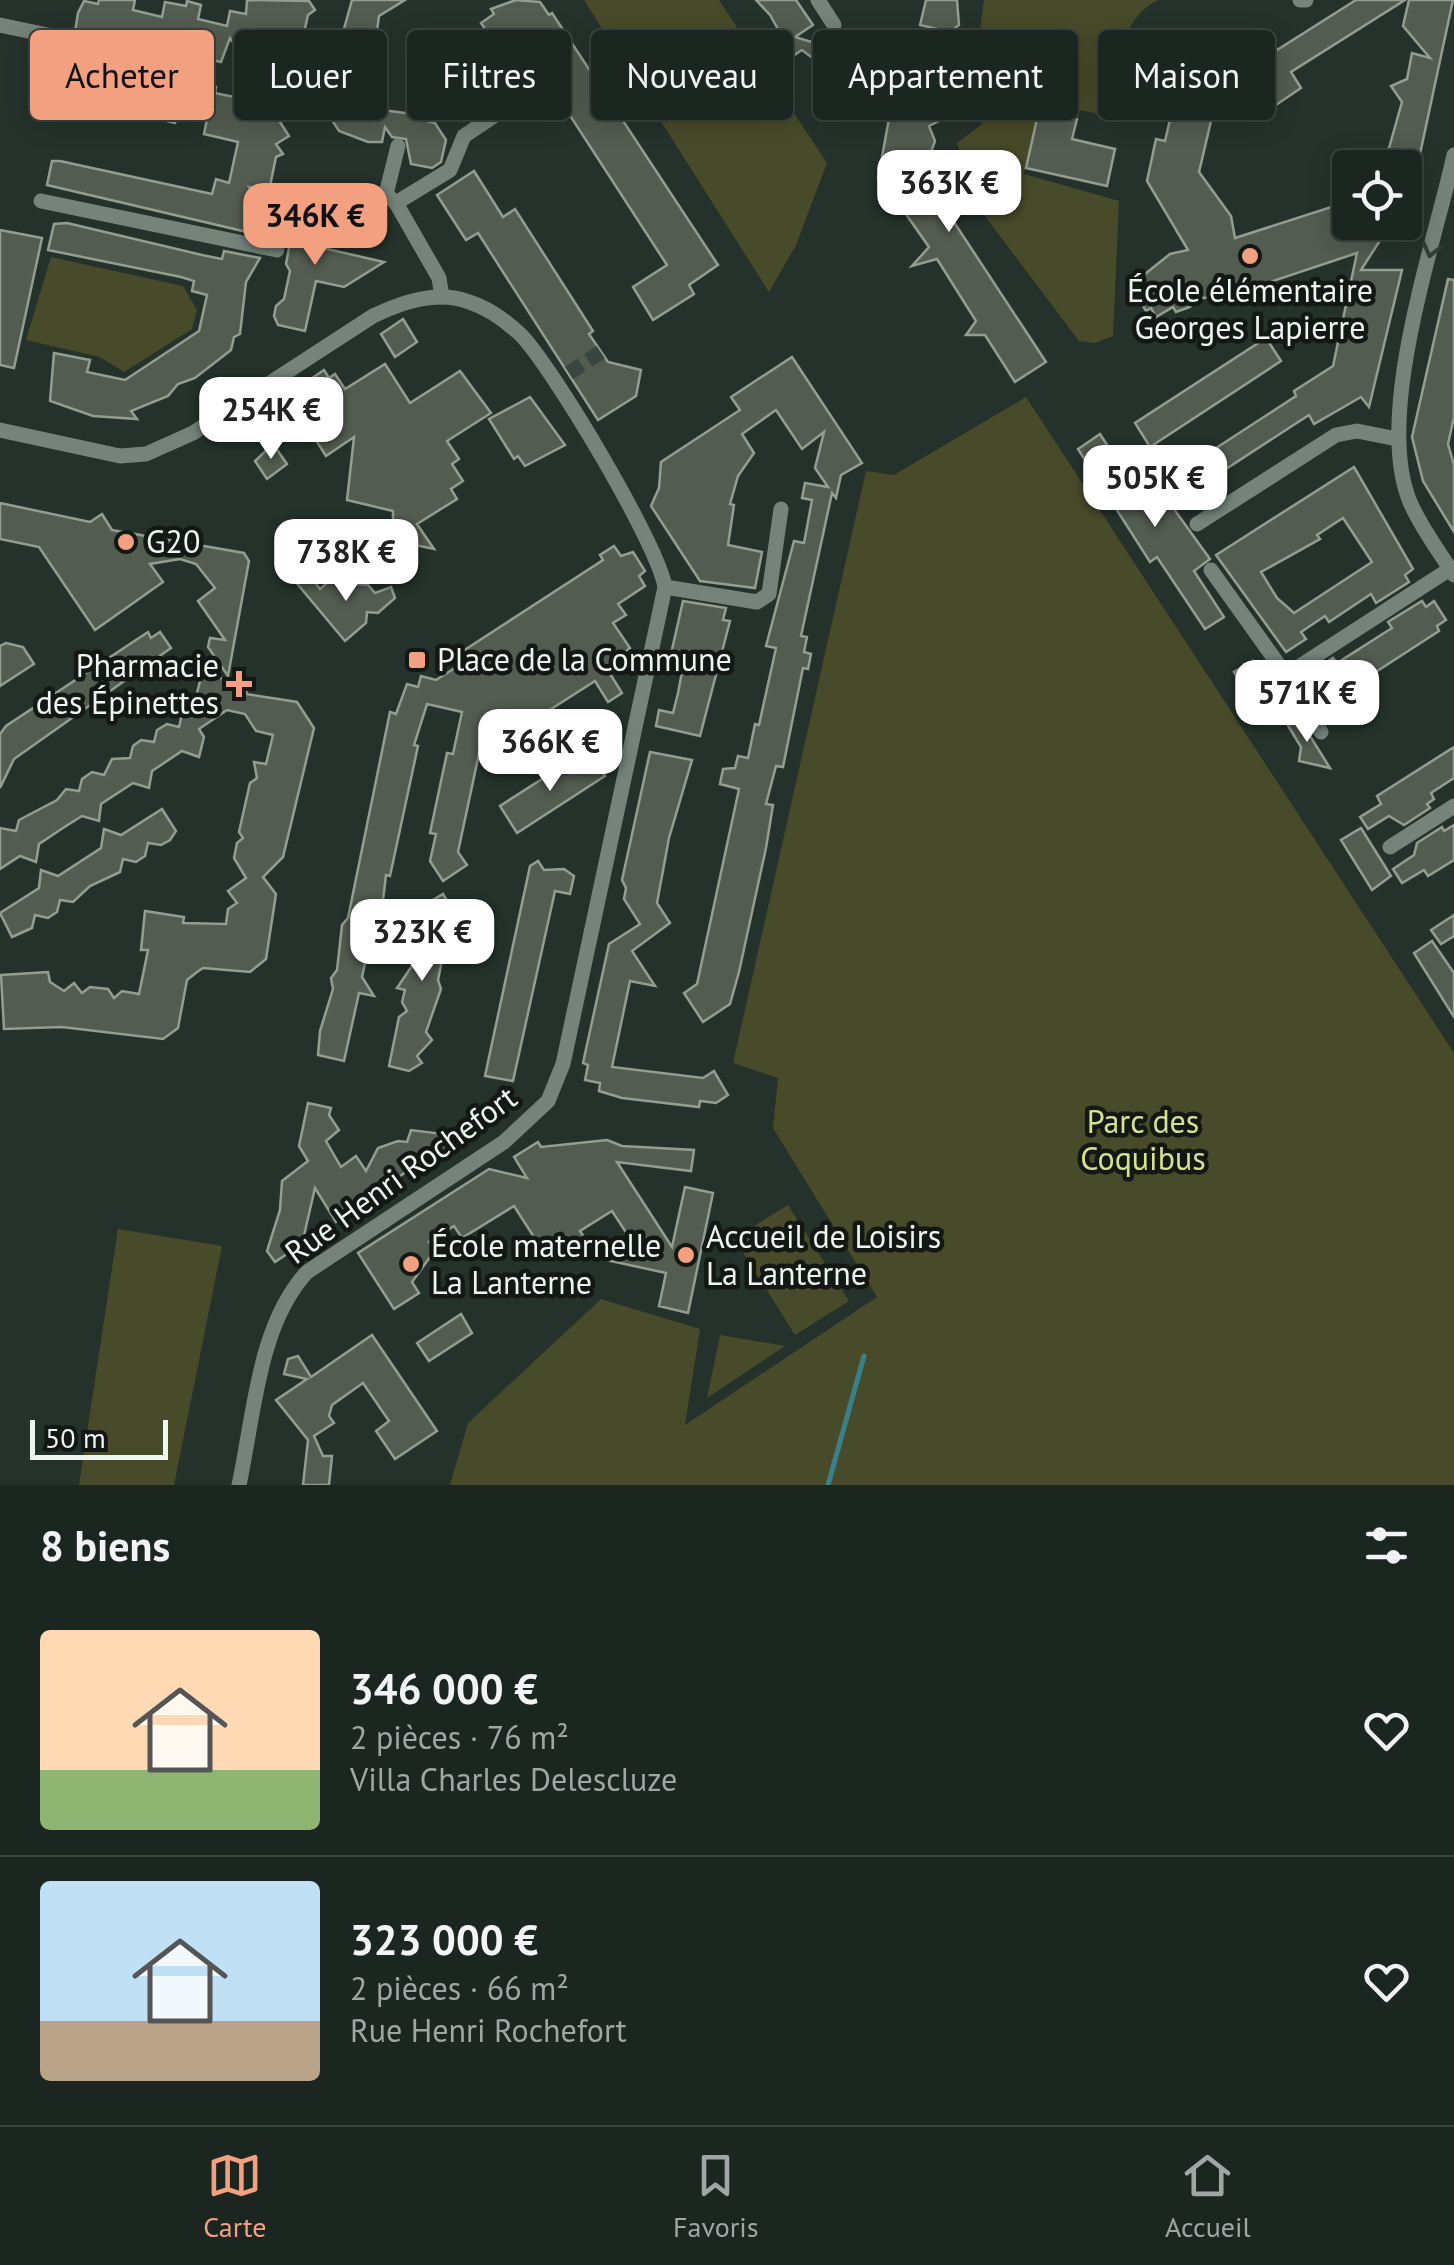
<!DOCTYPE html>
<html lang="fr">
<head>
<meta charset="utf-8">
<style>
	:root { --surface:#1c2620; --page:#29322d; --text:#f1f3f6; --muted:#a0a5a5; --line:#3a433e; --accent:#f2a080 }
	body { margin:0; font-family:"PT Sans",sans-serif; background:var(--page); color:var(--text); height:100vh; display:flex; flex-direction:column; font-size:38px; white-space:nowrap }
	* { box-sizing:border-box; margin:0 }
	p { font-size:32px; color:var(--muted) }
	.icon { flex:none; width:55px; height:55px; fill:none; stroke:currentColor; stroke-width:2; stroke-linecap:round; stroke-linejoin:round }
	.map { position:relative; height:1485px; overflow:hidden }
	.drawer { display:flex; flex-direction:column; background:var(--surface); flex:1 }
	.drawer>* { flex:none }
	.top-card { position:absolute; left:30px; top:30px; width:1395px; height:90px; display:flex; gap:20px }
	.controls { position:absolute; left:1332px; top:150px; display:grid; gap:20px }
	.controls a { display:grid; place-items:center; width:90px; height:90px; border-radius:10px; background:var(--surface); box-shadow:0 5px 25px #0003,0 0 0 2px var(--line); font-size:50px }
	.scale { position:absolute; left:30px; bottom:25px; width:138px; box-sizing:border-box; padding-left:10px; border:5px solid #edf5f0; border-top:0; font-size:28px; line-height:35px; white-space:nowrap; color:#edf5f0; -webkit-text-stroke:8px #131815; paint-order:stroke }
	.price { position:absolute; translate:-50% -85px; padding:0 22px; border-radius:20px; background:#fff; color:#222; font-size:32px; line-height:65px; filter:drop-shadow(0 2px 5px #0008) }
	.price::after { content:''; position:absolute; left:50%; top:60px; width:30px; height:22px; margin-left:-15px; background:inherit; clip-path:polygon(0 0,100% 0,50% 100%) }
	.price.on { background:var(--accent); color:#111 }
	ul { padding:0; list-style:none }
	li { display:flex; align-items:center; gap:30px; height:250px; padding:0 40px }
	li+li { border-top:2px solid var(--line) }
	li span { display:grid; place-items:center; flex:none; width:280px; height:200px; border-radius:10px; color:#555 }
	li>.icon { margin-inline-start:auto }
	span .icon { width:120px; height:120px; fill:#fffc; stroke-width:1 }
	li b { font-size:42px }
	h2 { display:flex; justify-content:space-between; align-items:center; height:120px; padding:0 40px; font-size:42px }
	.pill { padding:0 35px; border-radius:10px; background:var(--surface); box-shadow:0 5px 25px #0003,0 0 0 2px var(--line); font-size:35px; line-height:90px }
	.pill.on { background:var(--accent); color:#111 }
	.dock { display:flex; justify-content:space-around; align-items:center; height:140px; border-top:2px solid var(--line); background:var(--surface); font-size:28px; color:var(--muted) }
	.dock a { display:grid; justify-items:center; gap:5px }
	.dock .on { color:var(--accent) }
	.map>svg:first-child { display:block }
	.green { fill:#484b29 }
	.lines { fill:none; stroke-linecap:round; stroke-linejoin:round }
	.stream { stroke:#3a808a; stroke-width:5 }
	.building { fill:#535c50; stroke:#939d90; stroke-width:2.5; fill-rule:evenodd }
	.street-tunnel { stroke:#39463f; stroke-width:15; stroke-dasharray:15 8; stroke-linecap:butt }
	.street { stroke:#75837b; stroke-width:15 }
	.oneway { stroke:#353d39 }
	.poi-dot { fill:#f2a080; stroke:#131815; stroke-width:4 }
	.labels { text-anchor:middle; stroke-width:9; stroke-linejoin:round; paint-order:stroke }
	.poi-label { font-size:32px; fill:#edf5f0; stroke:#131815; text-anchor:start }
	.park-label { font-size:32px; fill:#d8e192; stroke:#131815 }
	.street-label { font-size:32px; fill:#edf5f0; stroke:#131815 }
</style>
</head>
<body>
<div class="map">
<svg width="1454" height="1485" viewBox="0 0 1454 1485">
	<rect width="100%" height="100%" fill="#25322b"/>
	<g class="green">
		<polygon points="584,0 719,0 827,163 796,245 769,292"/>
		<path d="M984,0H1159C1119,16 1115,78 1106,115L1040,103L1024,174L1119,201L1113,336L1095,343L1079,341L975,203L957,143L982,124L989,100V86L976,59Z"/>
		<polygon points="51,257 183,286 197,310 192,329 124,372 100,357 26,340"/>
		<polygon points="1026,397 1454,1053 1454,1485 450,1485 468,1423 601,1299 700,1329 685,1425 877,1297 773,1128 778,1078 733,1063 866,471 894,475"/>
		<polygon points="788,1205 849,1301 795,1335 734,1238"/>
		<polygon points="118,1229 222,1246 174,1485 79,1485"/>
		<polygon points="720,1335 785,1346 707,1398"/>
	</g>
	<g class="lines">
		<polyline class="stream" points="828,1485 864,1356"/>
	</g>
	<g class="building">
		<path d="M99,0H135L133,10L162,17L165,2L186,6L187,1L201,5L198,19L227,26L230,11L246,14L247,0L309,1L315,10L308,15L302,42L279,35L302,61L292,67L299,77L282,86L293,102L285,108L290,117L280,122L289,136L276,144L283,154L276,157L269,191L249,187L265,214L264,236L47,185L52,161H60L212,194L216,179L229,183L238,142L204,134L207,119L178,112L175,123L141,115L144,99L105,91L127,38L94,31L84,86L67,82L78,13L84,1L98,4ZM162,38L189,46V55L221,62L230,38L259,78L266,81L261,97L241,92L234,97L215,93L216,87L183,80L182,85L154,80L151,73Z"/>
		<polygon points="352,0 405,0 379,16 371,76 352,74 375,109 421,115 420,119 435,123 446,140 441,162 432,168 411,164 406,139 392,137 385,127 382,142 368,142 339,131 328,114 331,84 341,55 337,54"/>
		<polygon points="516,0 540,2 549,15 552,13 718,265 689,285 694,294 653,320 633,287 667,265 567,111 572,108 532,45 510,40 498,48 481,23 494,14 491,9"/>
		<polygon points="756,0 796,0 813,25 795,37 841,51 842,46 858,49 852,76 821,75 823,66 802,50 793,56 770,15"/>
		<polygon points="926,0 957,0 959,25 950,32 920,25"/>
		<polygon points="1356,0 1405,0 1291,72 1301,88 1273,107 1223,95 1212,117 1199,172 1231,216 1235,238 1350,201 1350,222 1392,222 1361,270 1402,270 1369,407 1361,397 1314,424 1309,415 1183,497 1170,478 1296,396 1294,391 1333,366 1357,253 1240,292 1198,299 1190,307 1176,312 1173,307 1156,317 1151,308 1146,311 1131,286 1134,276 1145,274 1170,254 1188,250 1147,181 1156,139 1165,141 1180,77 1171,75 1180,37 1189,34 1210,38 1260,66 1255,58 1275,46 1277,50"/>
		<polygon points="1409,0 1453,0 1411,196 1405,195 1405,168 1360,168 1389,148 1402,102 1391,86 1407,79 1412,53 1430,58 1403,26"/>
		<polygon points="943,57 962,61 958,78 940,75"/>
		<polygon points="905,94 937,101 941,112 939,121 929,126 935,141 923,175 1046,362 1015,382 985,335 966,335 976,321 937,259 912,266 929,247 896,200 892,202 886,184 878,179 890,113 900,115"/>
		<polygon points="1039,110 1077,119 1072,139 1115,149 1107,186 1026,168"/>
		<polygon points="474,171 503,217 515,209 593,331 589,334 608,362 641,370 636,396 598,420 478,233 466,240 437,195"/>
		<polygon points="304,206 332,212 323,248 384,262 344,287 316,281 305,331 278,325 274,316 276,306 284,299 290,271 286,264 293,226 300,223"/>
		<polygon points="67,223 202,255 222,259 224,251 260,258 246,282 240,334 234,337 231,350 195,378 178,384 168,396 131,411 137,419 93,416 50,401 54,353 90,360 87,372 125,380 199,331 207,295 192,291 194,281 181,277 48,250 54,224"/>
		<polygon points="0,230 42,238 14,368 0,365"/>
		<polygon points="1448,279 1454,280 1454,417 1448,444 1454,465 1454,532 1423,481 1412,437"/>
		<polygon points="403,319 417,342 395,357 381,334"/>
		<polygon points="1266,338 1281,361 1150,447 1135,423"/>
		<polygon points="792,357 862,463 841,475 836,498 832,493 801,636 807,637 804,652 811,654 808,669 803,668 783,767 776,766 766,804 773,805 766,848 739,972 730,1004 703,1022 684,993 697,984 739,789 720,784 723,769 735,768 738,756 748,758 755,724 759,725 776,648 766,646 794,541 804,543 812,500 802,498 805,483 828,487 815,468 824,432 802,449 776,410 742,434 754,453 738,476 730,504 734,505 728,545 762,552 755,588 700,581 651,506 659,488 661,462 740,410 731,397"/>
		<polygon points="385,364 410,403 460,371 491,413 447,441 459,459 452,464 463,481 451,489 457,499 417,524 434,549 400,542 401,537 393,535 393,511 347,500 354,437 326,456 292,403 299,399 293,391 324,370 329,378 335,374 345,389"/>
		<polygon points="530,397 565,445 525,466 518,456 514,459 489,419"/>
		<polygon points="1100,434 1149,510 1166,498 1210,559 1194,571 1224,617 1205,629 1157,557 1150,562 1078,449"/>
		<polygon points="273,444 287,464 267,479 255,461"/>
		<path d="M1354,467L1413,569L1405,575L1409,582L1376,603L1371,594L1329,622L1325,616L1301,632L1306,639L1286,652L1216,555ZM1343,518L1372,562L1294,613L1277,598L1261,572L1320,539L1317,535Z"/>
		<polygon points="0,503 90,522 102,514 112,530 244,553 249,561 228,676 208,647 210,638 225,640 198,601 215,588 196,564 180,559 150,564 163,582 95,630 39,547 0,539"/>
		<polygon points="614,546 621,556 633,552 645,571 639,576 645,586 618,604 626,615 613,623 630,648 623,654 627,660 609,672 622,693 608,702 595,681 520,729 513,727 480,749 458,852 467,865 443,881 430,861 436,834 430,833 447,753 453,754 462,712 427,704 414,745 418,746 390,876 386,875 378,942 370,940 362,977 374,996 359,993 344,1061 318,1055 320,1031 333,989 331,978 337,970 342,925 348,918 390,712 396,714 407,684 418,687 421,676 436,680 469,659 463,651 603,560 600,555"/>
		<polygon points="294,580 314,581 320,589 328,582 368,585 375,593 391,587 395,598 378,613 367,612 366,623 345,641"/>
		<polygon points="683,601 726,608 723,620 730,621 700,736 656,726 659,710 673,713 678,693 685,656 671,654"/>
		<polygon points="1422,601 1426,607 1434,601 1446,620 1437,626 1439,631 1328,703 1325,700 1317,705 1305,685 1312,680 1309,674 1333,658 1337,663 1392,628 1388,622"/>
		<polygon points="148,632 151,638 160,632 171,648 14,759 0,788 0,734 6,726"/>
		<polygon points="6,643 23,647 34,664 0,686 0,646"/>
		<polygon points="1253,661 1285,711 1266,723 1234,672"/>
		<polygon points="202,673 248,685 246,694 297,702 314,728 283,857 263,877 276,894 266,959 250,972 203,968 197,972 187,980 178,1028 163,1039 62,1027 4,1029 1,975 48,972 50,982 64,991 74,983 82,993 90,987 108,989 114,998 122,991 139,994 148,950 141,950 145,911 184,917 183,923 226,924 228,909 237,903 228,891 246,878 234,858 237,843 243,838 239,832 250,783 257,778 254,762 266,764 273,735 256,731 245,714 227,710 199,729 204,737 199,757 182,751 152,771 149,788 133,783 101,804 99,821 82,816 66,826 39,844 36,862 20,856 0,869 0,828 16,831 19,820 57,800 66,789 79,791 82,779 92,772 104,775 112,759 130,758 133,746 141,740 154,742 157,730 167,724 179,727 182,714 194,705"/>
		<polygon points="1284,719 1302,723 1330,768 1299,761 1301,747"/>
		<polygon points="1454,747 1454,778 1431,793 1434,799 1427,804 1430,808 1404,825 1389,816 1368,829 1360,817 1381,804 1377,796"/>
		<polygon points="650,752 692,760 669,838 657,903 670,923 632,951 655,986 630,981 612,1067 703,1078 714,1071 728,1095 716,1103 700,1101 699,1107 622,1098 599,1091 600,1083 585,1080 588,1065 583,1063 609,944 640,924 624,899 626,888 622,880"/>
		<polygon points="570,761 578,772 595,761 605,776 517,833 500,806"/>
		<polygon points="162,809 176,831 170,840 161,845 148,843 145,856 136,862 123,859 120,872 90,886 73,902 60,900 57,912 48,918 35,915 32,928 12,937 0,913 39,888 41,870 58,876 101,848 104,829 121,835"/>
		<polygon points="1454,825 1454,860 1428,876 1424,870 1402,883 1393,869 1414,855 1417,843 1442,827 1444,831"/>
		<polygon points="1361,828 1391,876 1372,890 1341,840"/>
		<polygon points="538,861 544,870 564,869 574,876 570,894 555,891 513,1081 485,1076 530,866"/>
		<polygon points="443,894 456,915 448,920 452,936 445,945 438,980 441,989 426,1032 432,1040 417,1056 422,1063 409,1071 389,1066 399,1017 407,1011 402,1002 405,990 397,988 418,957 414,949 416,938 406,936 419,924 423,906"/>
		<polygon points="1454,915 1454,936 1441,944 1431,930"/>
		<polygon points="1432,941 1454,973 1454,1017 1414,953"/>
		<polygon points="308,1103 331,1108 329,1115 339,1130 326,1141 341,1167 356,1156 366,1171 378,1148 398,1141 407,1142 411,1130 467,1137 443,1153 435,1151 336,1222 315,1188 302,1244 275,1262 267,1251 280,1210 282,1181 308,1161 299,1146"/>
		<polygon points="607,1140 622,1146 694,1150 691,1171 617,1162 672,1247 685,1187 713,1193 688,1313 659,1306 666,1273 606,1260 633,1243 612,1211 580,1231 598,1258 539,1245 514,1206 462,1238 454,1226 429,1242 435,1250 412,1282 419,1293 394,1309 358,1253 489,1169 527,1178 514,1157 538,1142 541,1147"/>
		<polygon points="461,1314 472,1333 429,1361 417,1343"/>
		<polygon points="372,1335 437,1431 395,1459 376,1431 389,1421 363,1383 332,1405 329,1416 334,1423 314,1436 323,1456 332,1456 329,1485 303,1485 308,1440 276,1400 307,1379 284,1374 288,1359 298,1356 311,1377"/>
	</g>
	<g class="lines">
		<polyline class="street-tunnel" points="569,373 601,352"/>
		<g class="street">
			<polyline points="818,0 834,25"/>
			<polyline points="1300,0 1306,0"/>
			<polyline points="0,25 62,38"/>
			<path d="M1454,155C1434,246 1374,416 1410,502C1421,528 1439,551 1454,575"/>
			<polyline points="41,201 277,250"/>
			<polyline points="396,203 386,194 398,146"/>
			<polyline points="442,297 439,278 396,203 450,170 464,136 509,106 484,65"/>
			<path d="M0,430L120,456L146,454L193,433L373,316C402,302 437,290 469,302C489,308 506,321 521,335C553,368 658,544 665,587L563,1064L548,1101L504,1142L307,1272C258,1325 254,1416 239,1485"/>
			<polyline points="1197,524 1336,435 1357,431 1397,439"/>
			<polyline points="1211,570 1286,675 1450,569"/>
			<polyline points="665,587 757,602 769,594 781,509"/>
			<polyline points="1286,675 1321,732"/>
			<polyline points="1390,847 1454,806"/>
		</g>
	</g>
	<defs><path id="oneway-chevron" d="M-2-3.5L2.5 0L-2 3.5" fill="none" stroke-width="1.6" stroke-linecap="round" stroke-linejoin="round" transform="scale(2.5)"/></defs>
	<use class="oneway" href="#oneway-chevron" transform="translate(1431 250) rotate(104)"/>
	<g class="poi-dot">
		<circle cx="1250" cy="256" r="10"/>
		<circle cx="126" cy="542" r="10"/>
		<rect x="407" y="650" width="20" height="20" rx="5"/>
		<path d="M234 669h10v10h10v10h-10v10h-10v-10h-10v-10h10z"/>
		<circle cx="686" cy="1255" r="10"/>
		<circle cx="411" cy="1264" r="10"/>
	</g>
	<g class="labels">
		<g class="poi-label">
			<text x="1250" y="302" text-anchor="middle">École élémentaire<tspan x="1250" dy="37">Georges Lapierre</tspan></text>
			<text x="146" y="553">G20</text>
			<text x="437" y="671">Place de la Commune</text>
			<text x="219" y="677" text-anchor="end">Pharmacie<tspan x="219" dy="37">des Épinettes</tspan></text>
			<text x="706" y="1248">Accueil de Loisirs<tspan x="706" dy="37">La Lanterne</tspan></text>
			<text x="431" y="1257">École maternelle<tspan x="431" dy="37">La Lanterne</tspan></text>
		</g>
		<g class="park-label">
			<text x="1143" y="1133">Parc des<tspan x="1143" dy="37">Coquibus</tspan></text>
		</g>
		<g class="street-label">
			<text transform="translate(401 1175) rotate(-36)" y="11">Rue Henri Rochefort</text>
		</g>
	</g>
</svg>
<div class="controls">
<a><svg class="icon" aria-label="locate" viewBox="0 0 24 24"><circle cx="12" cy="12" r="6"/><path d="M12 2v4M12 18v4M2 12h4M18 12h4"/></svg></a>
</div>
<div class="scale">50 m</div>
<b class="price" style="left:949px;top:235px">363K €</b>
<b class="price on" style="left:315px;top:268px">346K €</b>
<b class="price" style="left:271px;top:462px">254K €</b>
<b class="price" style="left:1155px;top:530px">505K €</b>
<b class="price" style="left:346px;top:604px">738K €</b>
<b class="price" style="left:1307px;top:745px">571K €</b>
<b class="price" style="left:550px;top:794px">366K €</b>
<b class="price" style="left:422px;top:984px">323K €</b>
<div class="top-card">
<a class="pill on">Acheter</a>
<a class="pill">Louer</a>
<a class="pill">Filtres</a>
<a class="pill">Nouveau</a>
<a class="pill">Appartement</a>
<a class="pill">Maison</a>
</div>
</div>
<section class="drawer">
<h2>8 biens<svg class="icon" aria-label="filters" viewBox="0 0 24 24"><path d="M4 7h16M4 17h16"/><circle cx="9" cy="7" r="2"/><circle cx="15" cy="17" r="2"/></svg></h2>
<ul>
<li><span style="background:linear-gradient(#ffd9b3 70%,#8fb573 0)"><svg class="icon" aria-label="home" viewBox="0 0 24 24"><path d="M3 11l9-7 9 7M6 9v11h12V9"/></svg></span><div><b>346 000 €</b><p>2 pièces · 76 m²</p><p>Villa Charles Delescluze</p></div><svg class="icon" aria-label="heart" viewBox="0 0 24 24"><path d="M12 20l-8-8c-3-5 5-10 8-4 3-6 11-1 8 4z"/></svg></li>
<li><span style="background:linear-gradient(#bfe0f5 70%,#b9a48a 0)"><svg class="icon" aria-label="home" viewBox="0 0 24 24"><path d="M3 11l9-7 9 7M6 9v11h12V9"/></svg></span><div><b>323 000 €</b><p>2 pièces · 66 m²</p><p>Rue Henri Rochefort</p></div><svg class="icon" aria-label="heart" viewBox="0 0 24 24"><path d="M12 20l-8-8c-3-5 5-10 8-4 3-6 11-1 8 4z"/></svg></li>
</ul>
</section>
<nav class="dock">
<a class="on"><svg class="icon" aria-label="map" viewBox="0 0 24 24"><path d="M3 6l6-2 6 2 6-2v14l-6 2-6-2-6 2zM9 4v14M15 6v14"/></svg>Carte</a>
<a><svg class="icon" aria-label="saved" viewBox="0 0 24 24"><path d="M7 4h10v16l-5-4-5 4z"/></svg>Favoris</a>
<a><svg class="icon" aria-label="home" viewBox="0 0 24 24"><path d="M3 11l9-7 9 7M6 9v11h12V9"/></svg>Accueil</a>
</nav>
</body>
</html>
